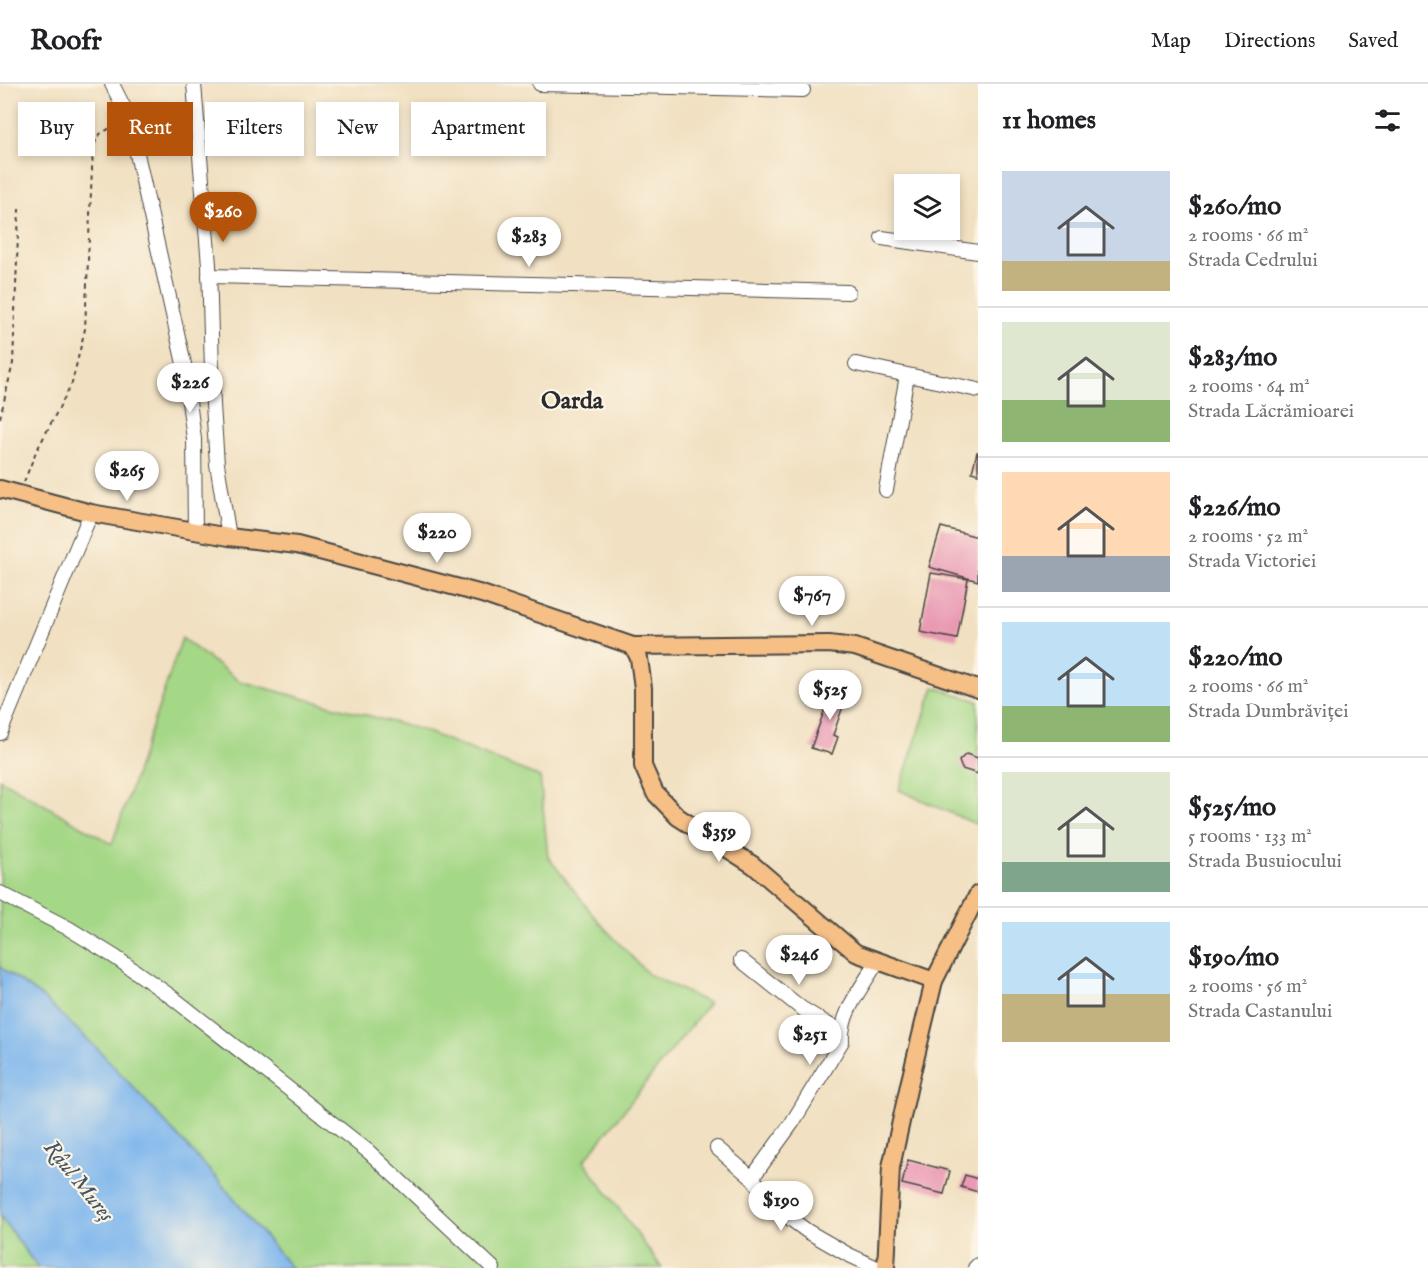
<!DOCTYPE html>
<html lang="en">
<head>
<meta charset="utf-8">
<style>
	:root { --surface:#fff; --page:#f2f2f2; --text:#202124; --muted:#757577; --line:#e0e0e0; --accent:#b45309 }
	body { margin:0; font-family:"IM FELL English",serif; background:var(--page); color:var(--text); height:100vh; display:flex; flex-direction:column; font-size:22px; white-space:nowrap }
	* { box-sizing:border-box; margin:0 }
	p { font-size:20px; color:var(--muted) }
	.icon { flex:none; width:33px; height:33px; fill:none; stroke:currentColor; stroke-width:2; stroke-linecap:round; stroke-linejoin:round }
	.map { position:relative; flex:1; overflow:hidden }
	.panel { display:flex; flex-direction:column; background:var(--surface); width:450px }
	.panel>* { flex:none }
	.hud { position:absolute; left:18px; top:18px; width:570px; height:54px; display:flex; gap:12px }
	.tools { position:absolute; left:894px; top:90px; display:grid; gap:12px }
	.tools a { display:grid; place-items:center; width:66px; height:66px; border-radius:0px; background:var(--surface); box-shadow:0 3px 9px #0003; font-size:30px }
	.price { position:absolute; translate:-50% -51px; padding:0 14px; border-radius:21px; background:#fff; color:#222; font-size:20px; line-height:39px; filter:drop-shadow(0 2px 3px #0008) }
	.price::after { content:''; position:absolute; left:50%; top:36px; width:18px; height:14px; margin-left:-9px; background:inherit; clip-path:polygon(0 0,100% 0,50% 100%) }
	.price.current { background:var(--accent); color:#fff }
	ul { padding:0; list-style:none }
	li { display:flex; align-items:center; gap:18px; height:150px; padding:0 24px }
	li+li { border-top:2px solid var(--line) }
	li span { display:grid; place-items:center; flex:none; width:168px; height:120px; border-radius:0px; color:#555 }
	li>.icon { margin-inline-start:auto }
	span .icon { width:72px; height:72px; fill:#fffc; stroke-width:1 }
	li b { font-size:26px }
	h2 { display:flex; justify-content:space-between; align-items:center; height:72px; padding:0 24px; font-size:26px }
	.chip { padding:0 21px; border-radius:0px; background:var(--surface); box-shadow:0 3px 9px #0003; font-size:21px; line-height:54px }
	.chip.current { background:var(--accent); color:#fff }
	header { display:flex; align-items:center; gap:36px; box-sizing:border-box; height:84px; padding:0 30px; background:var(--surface); border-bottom:2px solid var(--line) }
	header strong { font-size:28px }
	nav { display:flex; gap:33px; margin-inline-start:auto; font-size:21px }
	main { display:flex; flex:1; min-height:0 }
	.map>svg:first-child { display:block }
	.green { fill:#a4d786; stroke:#688158; stroke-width:1.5 }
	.water { fill:#7cb5ed; stroke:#54708c; stroke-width:1.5 }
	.building { fill:#e999b3 }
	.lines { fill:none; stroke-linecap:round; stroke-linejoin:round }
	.minor-casing { stroke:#494642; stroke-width:16 }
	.major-casing { stroke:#494642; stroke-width:20 }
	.path { stroke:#494642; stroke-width:2; stroke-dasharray:4.5 4.5; stroke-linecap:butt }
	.minor { stroke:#fff; stroke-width:14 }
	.major { stroke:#f5bf86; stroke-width:16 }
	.labels { text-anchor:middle; stroke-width:4.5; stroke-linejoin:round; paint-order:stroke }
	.water-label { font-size:22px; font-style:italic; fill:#435465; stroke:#fcf5e5 }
	.quarter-label { font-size:24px; font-weight:bold; fill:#2b2b2b; stroke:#fcf5e5 }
</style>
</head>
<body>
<header>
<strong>Roofr</strong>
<nav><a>Map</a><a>Directions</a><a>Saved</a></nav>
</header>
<main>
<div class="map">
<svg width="978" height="1184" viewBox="0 0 978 1184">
	<rect width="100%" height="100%" fill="#fcf5e5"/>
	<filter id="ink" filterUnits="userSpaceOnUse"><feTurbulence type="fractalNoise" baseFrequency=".0167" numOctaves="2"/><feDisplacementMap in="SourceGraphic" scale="12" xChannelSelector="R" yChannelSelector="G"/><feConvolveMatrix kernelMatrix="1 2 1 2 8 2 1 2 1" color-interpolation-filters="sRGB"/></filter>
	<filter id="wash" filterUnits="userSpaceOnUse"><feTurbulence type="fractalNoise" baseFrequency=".008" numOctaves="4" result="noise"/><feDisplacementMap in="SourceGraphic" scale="24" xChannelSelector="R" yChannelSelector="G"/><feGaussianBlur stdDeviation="1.35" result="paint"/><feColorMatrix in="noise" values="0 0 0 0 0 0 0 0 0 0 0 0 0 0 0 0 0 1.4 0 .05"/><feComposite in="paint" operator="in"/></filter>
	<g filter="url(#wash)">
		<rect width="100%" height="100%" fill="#f1e0c1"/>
		<g class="green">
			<polygon points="182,554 239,597 422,646 540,693 548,773 598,837 648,890 709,919 584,1077 662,1184 291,1184 219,1097 98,965 42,913 0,883 0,695 112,760"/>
			<polygon points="934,603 978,617 978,741 899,706"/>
			<polygon points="0,1132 38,1184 0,1184"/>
		</g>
		<polygon class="water" points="0,883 42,913 98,965 219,1097 291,1184 38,1184 0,1132"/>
		<g id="blocks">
			<g class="building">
				<polygon points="977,368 978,368 978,390 972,388"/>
				<polygon points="941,443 978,453 978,497 929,483"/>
				<polygon points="931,489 968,495 957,555 920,548"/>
				<polygon points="833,602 841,602 848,608 833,651 838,653 832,670 811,664"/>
				<polygon points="966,670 978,674 978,690 962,685 959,677"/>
				<polygon points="908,1076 950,1087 944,1110 902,1100"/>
				<polygon points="965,1091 978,1095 978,1108 961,1103"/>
			</g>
		</g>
	</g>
	<g filter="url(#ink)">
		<use href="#blocks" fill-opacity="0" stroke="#494642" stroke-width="1.5"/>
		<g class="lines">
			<g class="minor-casing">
				<g id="minor">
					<polyline points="112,0 129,34 184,280 194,355 195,447"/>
					<polyline points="194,0 209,181 213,321 217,380 229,453"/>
					<polyline points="540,0 803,6"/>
					<polyline points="882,154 978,168"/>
					<polyline points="209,192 848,208"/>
					<polyline points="856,280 978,306"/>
					<polyline points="886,406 907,292"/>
					<polyline points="0,649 91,429"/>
					<polyline points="0,809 68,844 115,873 173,914 369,1068 493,1184"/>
					<polyline points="741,876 801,924 842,949"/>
					<polyline points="717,1064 752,1094 780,1127 807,1147 847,1170 877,1184"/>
					<path d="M752,1094L792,1039L842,957C840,929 863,902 877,878"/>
					<polyline points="975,1184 978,1181"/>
				</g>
			</g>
			<g class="major-casing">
				<g id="major">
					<polyline points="0,405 91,429 229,453 297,461 482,510 633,562 829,560 855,563 978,605"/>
					<polyline points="633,562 639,574 643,604 643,682 655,709 678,733 753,781 856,869 934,897"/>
					<polyline points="886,1184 891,1083 909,1001 934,897 978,810"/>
				</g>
			</g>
			<g class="path">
				<polyline points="0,334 13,279 19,125"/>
				<polyline points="24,398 35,370 72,299 85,245 93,62 100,50 119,39"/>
			</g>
			<use href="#minor" class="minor"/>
			<use href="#major" class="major"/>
		</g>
	</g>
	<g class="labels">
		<g class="water-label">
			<text transform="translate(80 1096) rotate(51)" y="8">Râul Mureș</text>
		</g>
		<g class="quarter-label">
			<text x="572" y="324">Oarda</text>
		</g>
	</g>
</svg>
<div class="tools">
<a><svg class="icon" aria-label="layers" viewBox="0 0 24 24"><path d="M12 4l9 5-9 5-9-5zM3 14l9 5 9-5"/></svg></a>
</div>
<b class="price current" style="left:223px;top:159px">$260</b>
<b class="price" style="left:529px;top:184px">$283</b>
<b class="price" style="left:190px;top:330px">$226</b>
<b class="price" style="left:127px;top:418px">$265</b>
<b class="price" style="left:437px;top:480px">$220</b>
<b class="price" style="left:812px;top:543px">$767</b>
<b class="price" style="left:830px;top:637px">$525</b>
<b class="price" style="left:719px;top:779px">$359</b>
<b class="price" style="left:799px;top:902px">$246</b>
<b class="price" style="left:810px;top:982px">$251</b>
<b class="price" style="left:781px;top:1148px">$190</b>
<div class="hud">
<a class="chip">Buy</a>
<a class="chip current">Rent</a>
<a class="chip">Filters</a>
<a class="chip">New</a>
<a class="chip">Apartment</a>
</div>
</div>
<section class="panel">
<h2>11 homes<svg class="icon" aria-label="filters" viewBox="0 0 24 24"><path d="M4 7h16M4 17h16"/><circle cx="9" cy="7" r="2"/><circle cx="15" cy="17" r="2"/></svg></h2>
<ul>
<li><span style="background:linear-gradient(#c9d6e8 75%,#c2b280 0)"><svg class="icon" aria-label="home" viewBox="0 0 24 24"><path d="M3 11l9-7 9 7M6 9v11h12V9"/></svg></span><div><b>$260/mo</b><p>2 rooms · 66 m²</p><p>Strada Cedrului</p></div></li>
<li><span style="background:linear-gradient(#dfe7d0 65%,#8fb573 0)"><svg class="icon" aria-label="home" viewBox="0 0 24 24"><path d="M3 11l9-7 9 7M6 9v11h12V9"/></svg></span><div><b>$283/mo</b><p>2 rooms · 64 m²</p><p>Strada Lăcrămioarei</p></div></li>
<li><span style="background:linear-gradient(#ffd9b3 70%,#9aa5b1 0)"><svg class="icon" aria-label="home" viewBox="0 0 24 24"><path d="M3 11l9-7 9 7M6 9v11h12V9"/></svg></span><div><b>$226/mo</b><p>2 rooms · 52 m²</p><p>Strada Victoriei</p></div></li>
<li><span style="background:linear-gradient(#bfe0f5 70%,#8fb573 0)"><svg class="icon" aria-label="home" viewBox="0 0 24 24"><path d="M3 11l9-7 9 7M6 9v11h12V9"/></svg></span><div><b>$220/mo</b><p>2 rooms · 66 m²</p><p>Strada Dumbrăviței</p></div></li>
<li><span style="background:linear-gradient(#dfe7d0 75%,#7fa58c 0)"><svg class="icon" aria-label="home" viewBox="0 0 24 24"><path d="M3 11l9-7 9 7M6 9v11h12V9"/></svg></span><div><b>$525/mo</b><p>5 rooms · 133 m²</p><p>Strada Busuiocului</p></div></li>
<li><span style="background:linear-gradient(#bfe0f5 60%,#c2b280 0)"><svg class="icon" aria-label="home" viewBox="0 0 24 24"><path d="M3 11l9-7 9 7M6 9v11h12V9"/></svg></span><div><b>$190/mo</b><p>2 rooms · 56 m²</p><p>Strada Castanului</p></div></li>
</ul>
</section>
</main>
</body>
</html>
